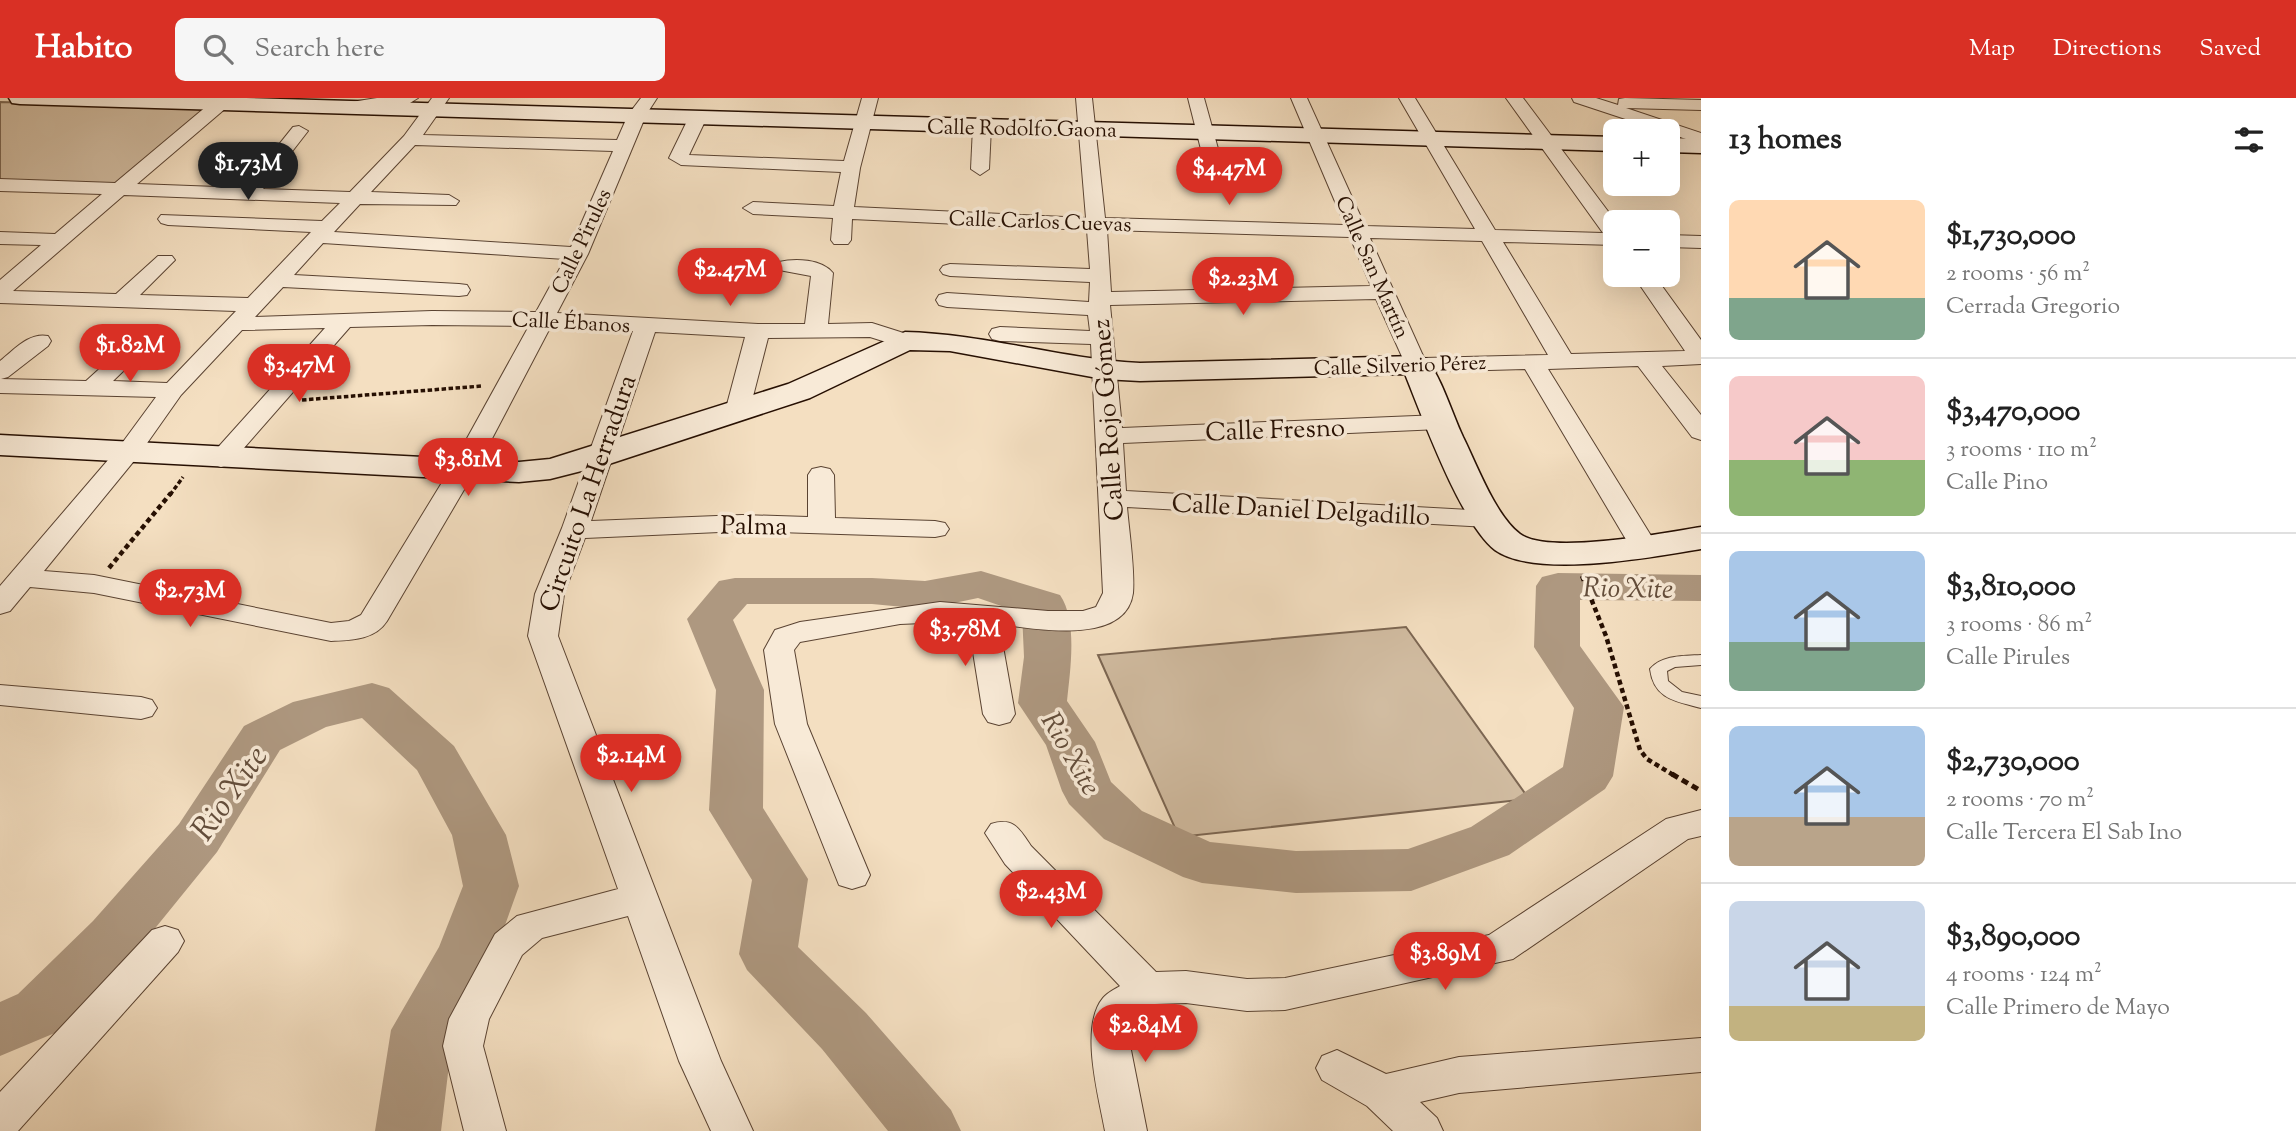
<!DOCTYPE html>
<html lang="en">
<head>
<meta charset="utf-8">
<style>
	:root { --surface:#fff; --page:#f6f6f6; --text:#222; --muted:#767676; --line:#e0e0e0; --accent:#d93025 }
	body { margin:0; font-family:"Sorts Mill Goudy",serif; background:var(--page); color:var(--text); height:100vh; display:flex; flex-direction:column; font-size:26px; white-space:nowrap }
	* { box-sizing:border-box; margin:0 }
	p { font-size:23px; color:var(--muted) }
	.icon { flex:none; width:38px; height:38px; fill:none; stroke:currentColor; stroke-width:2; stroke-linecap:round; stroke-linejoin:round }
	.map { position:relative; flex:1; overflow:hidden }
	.panel { display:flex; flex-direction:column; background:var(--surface); width:595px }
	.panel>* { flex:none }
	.controls { position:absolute; left:1603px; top:21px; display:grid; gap:14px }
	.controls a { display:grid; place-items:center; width:77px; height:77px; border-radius:10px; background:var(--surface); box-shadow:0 7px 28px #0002; font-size:35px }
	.price { position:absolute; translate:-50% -60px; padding:0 16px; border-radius:24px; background:var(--accent); color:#fff; font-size:23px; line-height:46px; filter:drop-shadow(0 2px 4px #0008) }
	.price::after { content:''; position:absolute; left:50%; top:42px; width:21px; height:16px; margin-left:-10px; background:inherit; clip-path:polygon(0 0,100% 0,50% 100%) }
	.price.selected { background:#222; color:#fff }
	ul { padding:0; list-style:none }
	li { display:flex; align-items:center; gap:21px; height:175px; padding:0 28px }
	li+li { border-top:2px solid var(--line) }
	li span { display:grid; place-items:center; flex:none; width:196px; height:140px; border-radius:10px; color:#555 }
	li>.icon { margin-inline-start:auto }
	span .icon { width:84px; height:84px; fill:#fffc; stroke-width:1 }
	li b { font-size:30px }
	h2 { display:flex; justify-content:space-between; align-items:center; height:84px; padding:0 28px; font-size:30px }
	header { display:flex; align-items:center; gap:42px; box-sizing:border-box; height:98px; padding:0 35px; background:var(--accent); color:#fff }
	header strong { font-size:33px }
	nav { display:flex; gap:38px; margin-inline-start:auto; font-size:24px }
	.search { width:490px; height:63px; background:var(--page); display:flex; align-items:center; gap:18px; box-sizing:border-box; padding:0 24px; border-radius:10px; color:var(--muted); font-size:26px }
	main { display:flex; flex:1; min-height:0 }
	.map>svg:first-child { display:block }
	.green { fill:#d1bca1; stroke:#7c6652; stroke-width:2 }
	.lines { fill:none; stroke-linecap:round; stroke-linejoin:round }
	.river { fill:#ae9880; fill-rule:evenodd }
	.lane-casing { stroke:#5a4332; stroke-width:2 }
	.street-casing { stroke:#5a4332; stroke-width:2 }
	.secondary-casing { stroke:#260f02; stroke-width:3 }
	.path-far2 { stroke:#260f02; stroke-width:3.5; stroke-dasharray:4.5 2.5; stroke-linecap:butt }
	.path-far1 { stroke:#260f02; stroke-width:4.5; stroke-dasharray:5 3.5; stroke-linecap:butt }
	.path { stroke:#260f02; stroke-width:5; stroke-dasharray:7 4.5; stroke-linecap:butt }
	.lane { fill:#f8ead7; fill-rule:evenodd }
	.street { fill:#f8ead7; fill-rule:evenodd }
	.secondary { fill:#f8ead7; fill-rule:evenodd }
	.labels { text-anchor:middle; stroke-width:7; stroke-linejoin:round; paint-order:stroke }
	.far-street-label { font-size:21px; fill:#260f02; stroke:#f8ead7 }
	.street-label { font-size:26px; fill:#260f02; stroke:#f8ead7 }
	.water-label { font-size:28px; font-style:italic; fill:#634d3b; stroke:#f8ead7 }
	.near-water-label { font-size:33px; font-style:italic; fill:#634d3b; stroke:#f8ead7 }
</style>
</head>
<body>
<header>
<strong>Habito</strong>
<div class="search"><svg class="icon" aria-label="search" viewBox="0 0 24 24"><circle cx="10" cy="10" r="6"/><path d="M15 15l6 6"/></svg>Search here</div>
<nav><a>Map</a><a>Directions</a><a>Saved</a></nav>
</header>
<main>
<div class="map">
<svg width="1701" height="1033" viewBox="0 0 1701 1033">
	<rect width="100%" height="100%" fill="#f4dfc1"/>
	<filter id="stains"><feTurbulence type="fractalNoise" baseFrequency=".00286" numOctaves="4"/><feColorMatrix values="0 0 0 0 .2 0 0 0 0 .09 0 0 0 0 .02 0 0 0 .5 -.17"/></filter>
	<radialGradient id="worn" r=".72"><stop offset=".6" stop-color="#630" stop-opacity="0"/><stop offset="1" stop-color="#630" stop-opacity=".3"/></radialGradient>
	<g class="green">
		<polygon points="0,4 206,10 116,86 0,83"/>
		<polygon points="1406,529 1529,701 1179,739 1098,557"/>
	</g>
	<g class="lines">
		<g class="river">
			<path d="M981,473L1060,497C1078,523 1070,573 1067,603L1095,644L1111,684L1142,713L1210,744L1296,753L1408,751L1471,729L1563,669L1574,610L1534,549L1536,488L1542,479L1558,475L1701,477V503L1580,502V548L1624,609L1613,678L1605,691L1509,757L1411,793L1296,795L1202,785L1183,779L1104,741L1069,706L1062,693L1046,647L1018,605L1024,559L1022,515L978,500L925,511L872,506H747L733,522L764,592L763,710L808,781L798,849L866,915L951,1012L961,1033H888L822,951L747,872L739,856L752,782L709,712L716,592L687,521L719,483L735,480H872L925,483Z"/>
			<polygon points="372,585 389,590 454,648 506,737 519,788 495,855 453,934 441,1033 375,1033 391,932 439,849 463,788 452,737 417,672 362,620 326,629 280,652 217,754 135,855 62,932 0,958 0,904 18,896 93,823 179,726 244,628 293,604"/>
		</g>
		<g class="lane-casing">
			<path id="lane" d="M1701,557V567L1675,569L1667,573L1668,583L1682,594L1701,598V610C1675,603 1654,601 1650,571C1662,557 1683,558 1701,557Z"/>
		</g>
		<g class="street-casing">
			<g id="street">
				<polygon points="377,0 418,0 410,5 345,15 337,10 345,5"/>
				<path d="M432,0H449L423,37L617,42L628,17L641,0H657L646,17L588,156L557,215L758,226H805L811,178L779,172L776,168L779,164C795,160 822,161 833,175L828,226L872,225L913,238L916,243L913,248L905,250L870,239L768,240L749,314L746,319L737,321L728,319L725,314L745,239L655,234L591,423L742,417L808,419V377L812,371L821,369L830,371L834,377L835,420L935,423L945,425L949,431L945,437L935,439L742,433L585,440L564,496L558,538L721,963L753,1033H711L679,963L628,818L542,840L522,857L489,921L483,948L506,1033H464L443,948L449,921L495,836L517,818L618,791L528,538L535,496L562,430L633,233L551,228L475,373L387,523C375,542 351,542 331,543L94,495L30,489L10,513L0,516V488L120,348L156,299L0,295V263C14,252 29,234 48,238L51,243L48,248L8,279L1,281L86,283L129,244H145L148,249L113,283L167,285L236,213L0,205V182L41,147L0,146V134L55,136L102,96L0,93V81L115,85L214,2L220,1L228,6L226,10L137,86L244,90L293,29L299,28L308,33L263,91L350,94L404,38ZM415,47L613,53L571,149L334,134L360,106L456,107L459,103L449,97L371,94ZM124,97L340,105L322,123L161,117L158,121L161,125L168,127L311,134L248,200L140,197L175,162L172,158H158L116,196L13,193ZM323,145L565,161L536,214L432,213L255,219L283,189L459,198L467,197L470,192L467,187L459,186L294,177ZM432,227L529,228L449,373L361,517L349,523L331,525L94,477L44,473L138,358L181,297L242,232L325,230L212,356L208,361L212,366L221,369L230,366L350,229Z"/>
				<path d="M862,0H878L860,70L854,109L1086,120L1076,0H1092L1105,120L1345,127L1291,0H1307L1365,128L1475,131L1399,0H1415L1495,132L1603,135L1506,0H1523L1616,124L1615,147L1503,144L1571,256L1685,253L1633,177H1654L1701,242V266L1662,268L1701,317V342L1692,339L1638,268L1548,271L1658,449L1654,455L1644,457L1634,455L1525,271L1416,274L1408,272L1376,201L1110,207L1122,330L1440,317L1449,319L1452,324L1449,329L1440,331L1123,345L1126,393L1488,413L1498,415L1502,421L1498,427L1488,429L1127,409C1129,433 1135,472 1133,495C1126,548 1034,531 999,526L1015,616L1010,624L999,627L988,624L983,616L968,523L900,526L800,544L794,552L807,626L870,777L865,787L852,791L839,787L775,626L764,552L775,532L800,524L940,504L1048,513H1083L1096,509L1103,495L1091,246L1000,243L992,241L989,236L992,231L1000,229L1090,233L1088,217L947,209L939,207L936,202L939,197L947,195L1089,204L1090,184L950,178L943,176L940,172L943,168L950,166L1090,171L1087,132L852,121L851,142L848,146H834L831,142L833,120L753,116L743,110L753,104L834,108L841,74L681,67L669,60L689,19L698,14L707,19L689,57L844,63ZM1107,132L1350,139L1371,188L1111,194ZM1370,140L1482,143L1548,257L1424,260Z"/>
				<polygon points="1188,0 1204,0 1228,87 1226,91 1212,91 1210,87"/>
				<polygon points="1572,0 1596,0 1618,7 1619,1 1625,0 1701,2 1701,12 1626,10 1701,35 1701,46 1574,4"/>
				<polygon points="982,24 991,29 989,71 980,77 971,71 973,29"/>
				<polygon points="1668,137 1701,138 1701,150 1668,149"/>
				<polygon points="0,587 141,599 152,602 157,610 152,618 141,621 0,607"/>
				<path d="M1701,712V738L1688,741L1513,861L1285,912L1247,913L1186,905L1155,906L1135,920L1130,947L1147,1033H1105C1099,999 1079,929 1103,900C1107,895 1115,891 1120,888L1005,766L985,735L991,726C1013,719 1019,730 1031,748L1156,874L1186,873L1247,881L1285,880L1489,837L1666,721Z"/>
				<polygon points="165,828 178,832 184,843 178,854 18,1033 0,1033 0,994 152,832"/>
				<polygon points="1701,940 1701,974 1459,995 1420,1004 1437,1020 1443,1033 1393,1033 1367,1008 1322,982 1316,970 1322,958 1337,952 1386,976 1459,959"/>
			</g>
		</g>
		<g class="secondary-casing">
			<g id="secondary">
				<polygon points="9,0 246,0 1615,39 1615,53 20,6 12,5"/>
				<polygon points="1668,40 1701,41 1701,55 1668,54"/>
				<path d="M905,234C985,236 1061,261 1140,265L1416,258L1427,261C1443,284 1451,313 1463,339C1477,367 1495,417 1520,436C1548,457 1665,435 1701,429V451C1654,459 1535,481 1495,452C1461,426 1422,318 1405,276L1140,283L1103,281L950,253L910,252L810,300L609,366L550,381L519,384L0,357V337L519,364L550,361L788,286Z"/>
			</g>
		</g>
		<g class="path-far2">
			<polyline points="302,302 482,288"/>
			<polyline points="170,397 183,379"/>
		</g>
		<g class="path-far1">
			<polyline points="109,470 171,395"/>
			<polyline points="1582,478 1606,538 1640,652 1647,661 1675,678"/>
		</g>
		<polyline class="path" points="1672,676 1701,693"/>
		<use href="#lane" class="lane"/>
		<use href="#street" class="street"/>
		<use href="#secondary" class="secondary"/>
	</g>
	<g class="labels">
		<g class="far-street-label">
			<text transform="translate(1022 30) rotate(1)" y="7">Calle Rodolfo Gaona</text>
			<text transform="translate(1040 123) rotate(2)" y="7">Calle Carlos Cuevas</text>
			<text transform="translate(581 143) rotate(-65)" y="7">Calle Pirules</text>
			<text transform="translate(1373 169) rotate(66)" y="7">Calle San Martín</text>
			<text transform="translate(571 224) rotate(3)" y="7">Calle Ébanos</text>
			<text transform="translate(1400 267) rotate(-2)" y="7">Calle Silverio Pérez</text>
		</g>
		<g class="street-label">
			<text transform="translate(1107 322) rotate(-94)" y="9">Calle Rojo Gómez</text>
			<text transform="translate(1275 331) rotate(-2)" y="9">Calle Fresno</text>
			<text transform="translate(587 395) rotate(-71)" y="9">Circuito La Herradura</text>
			<text transform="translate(1301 411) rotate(3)" y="9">Calle Daniel Delgadillo</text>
			<text transform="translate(754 427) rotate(1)" y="9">Palma</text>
		</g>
		<g class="water-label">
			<text transform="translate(1628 489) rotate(1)" y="10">Rio Xite</text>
			<text transform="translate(1072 655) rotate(60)" y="10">Rio Xite</text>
		</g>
		<g class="near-water-label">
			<text transform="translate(228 694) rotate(-55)" y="12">Rio Xite</text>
		</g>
	</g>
	<rect width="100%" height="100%" filter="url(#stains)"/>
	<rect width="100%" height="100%" fill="url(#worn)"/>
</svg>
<div class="controls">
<a>+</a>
<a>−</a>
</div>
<b class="price selected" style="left:248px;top:104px">$1.73M</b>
<b class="price" style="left:1229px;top:109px">$4.47M</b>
<b class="price" style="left:730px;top:210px">$2.47M</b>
<b class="price" style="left:1243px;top:219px">$2.23M</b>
<b class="price" style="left:130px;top:286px">$1.82M</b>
<b class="price" style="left:299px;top:306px">$3.47M</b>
<b class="price" style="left:468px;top:400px">$3.81M</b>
<b class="price" style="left:190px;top:531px">$2.73M</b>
<b class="price" style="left:965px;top:570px">$3.78M</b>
<b class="price" style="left:631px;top:696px">$2.14M</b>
<b class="price" style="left:1051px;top:832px">$2.43M</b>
<b class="price" style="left:1445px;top:894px">$3.89M</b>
<b class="price" style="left:1145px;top:966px">$2.84M</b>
</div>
<section class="panel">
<h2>13 homes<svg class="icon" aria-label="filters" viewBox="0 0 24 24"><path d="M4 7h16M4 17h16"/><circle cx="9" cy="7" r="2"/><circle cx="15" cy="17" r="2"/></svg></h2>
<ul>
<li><span style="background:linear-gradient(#ffd9b3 70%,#7fa58c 0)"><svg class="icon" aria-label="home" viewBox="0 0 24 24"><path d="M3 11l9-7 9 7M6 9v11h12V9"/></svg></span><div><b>$1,730,000</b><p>2 rooms · 56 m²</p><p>Cerrada Gregorio</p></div></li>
<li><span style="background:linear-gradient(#f6c9c9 60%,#8fb573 0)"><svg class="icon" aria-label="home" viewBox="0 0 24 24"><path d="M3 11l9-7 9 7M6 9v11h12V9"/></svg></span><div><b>$3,470,000</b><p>3 rooms · 110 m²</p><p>Calle Pino</p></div></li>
<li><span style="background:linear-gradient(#a9c7e8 65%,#7fa58c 0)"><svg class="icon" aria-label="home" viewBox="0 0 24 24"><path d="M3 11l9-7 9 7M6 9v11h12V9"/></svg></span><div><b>$3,810,000</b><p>3 rooms · 86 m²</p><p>Calle Pirules</p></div></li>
<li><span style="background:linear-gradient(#a9c7e8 65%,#b9a48a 0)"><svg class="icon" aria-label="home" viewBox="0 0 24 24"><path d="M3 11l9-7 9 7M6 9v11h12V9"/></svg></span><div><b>$2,730,000</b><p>2 rooms · 70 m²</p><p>Calle Tercera El Sab Ino</p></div></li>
<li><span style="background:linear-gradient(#c9d6e8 75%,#c2b280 0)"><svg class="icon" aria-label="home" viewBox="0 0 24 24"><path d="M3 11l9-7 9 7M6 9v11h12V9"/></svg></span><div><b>$3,890,000</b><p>4 rooms · 124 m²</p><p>Calle Primero de Mayo</p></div></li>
</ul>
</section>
</main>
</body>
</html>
